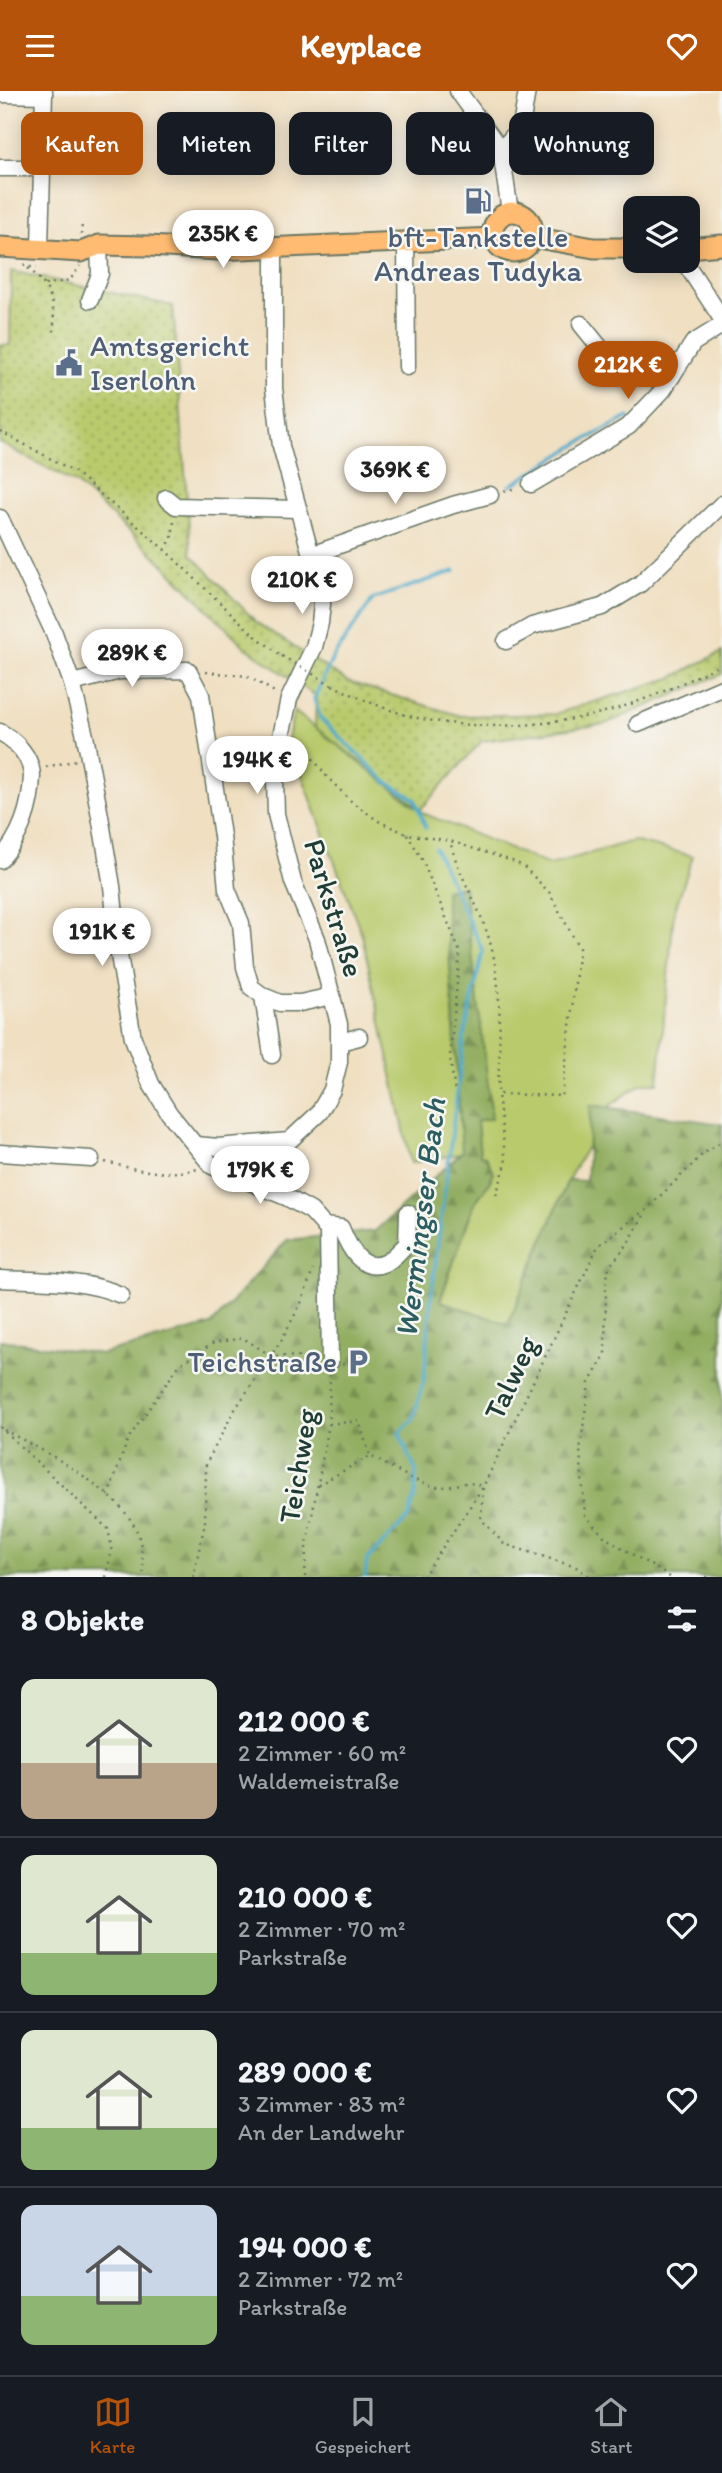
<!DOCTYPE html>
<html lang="de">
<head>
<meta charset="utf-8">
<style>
	:root { --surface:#171b24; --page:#242831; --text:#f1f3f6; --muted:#9ea1a6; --line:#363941; --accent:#b45309 }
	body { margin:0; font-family:Itim,sans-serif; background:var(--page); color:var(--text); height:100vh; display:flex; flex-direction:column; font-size:26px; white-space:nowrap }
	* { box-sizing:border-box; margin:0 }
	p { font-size:23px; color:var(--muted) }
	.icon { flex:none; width:38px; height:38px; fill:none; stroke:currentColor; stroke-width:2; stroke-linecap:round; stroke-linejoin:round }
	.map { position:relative; height:1486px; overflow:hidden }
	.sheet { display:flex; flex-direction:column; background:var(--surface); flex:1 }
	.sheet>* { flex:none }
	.guide { position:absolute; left:21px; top:21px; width:681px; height:63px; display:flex; gap:14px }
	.tools { position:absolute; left:623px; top:105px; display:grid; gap:14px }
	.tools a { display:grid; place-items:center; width:77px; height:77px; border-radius:14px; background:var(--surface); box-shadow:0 4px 18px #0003; font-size:35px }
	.price { position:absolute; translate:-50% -60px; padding:0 16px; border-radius:24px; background:#fff; color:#222; font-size:23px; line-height:46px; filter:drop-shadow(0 2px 4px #0008) }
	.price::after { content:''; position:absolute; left:50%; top:42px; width:21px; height:16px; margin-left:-10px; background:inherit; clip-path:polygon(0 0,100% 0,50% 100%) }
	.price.active { background:var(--accent); color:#fff }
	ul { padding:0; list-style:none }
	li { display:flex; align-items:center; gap:21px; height:175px; padding:0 21px }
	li+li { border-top:2px solid var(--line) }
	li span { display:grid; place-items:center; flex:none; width:196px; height:140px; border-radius:14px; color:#555 }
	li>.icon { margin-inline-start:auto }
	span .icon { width:84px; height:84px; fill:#fffc; stroke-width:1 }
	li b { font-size:30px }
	h2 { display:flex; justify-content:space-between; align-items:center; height:84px; padding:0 21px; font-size:30px }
	.pill { padding:0 24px; border-radius:14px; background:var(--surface); box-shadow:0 4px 18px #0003; font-size:24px; line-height:63px }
	.pill.active { background:var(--accent); color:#fff }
	header { display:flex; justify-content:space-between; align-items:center; height:91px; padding:0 21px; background:var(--accent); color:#fff; font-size:32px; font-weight:800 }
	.tab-bar { display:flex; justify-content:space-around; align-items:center; height:98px; border-top:2px solid var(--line); background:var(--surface); font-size:19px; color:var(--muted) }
	.tab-bar a { display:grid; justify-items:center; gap:4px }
	.tab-bar .active { color:var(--accent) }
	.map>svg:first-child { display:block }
	.green { fill:#b9ca6d; stroke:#6c8450; stroke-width:2 }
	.forest { fill:url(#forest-firs); stroke:#58764a; stroke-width:2 }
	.park { fill:url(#park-dots); stroke:#6c8450; stroke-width:2 }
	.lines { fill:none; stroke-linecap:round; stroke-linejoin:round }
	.stream { stroke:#4caacb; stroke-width:3.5 }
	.minor-casing { stroke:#687665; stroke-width:19 }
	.major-casing { stroke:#687665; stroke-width:23 }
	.path { stroke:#687665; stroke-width:2.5; stroke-dasharray:2 5; stroke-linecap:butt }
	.minor { stroke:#fff; stroke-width:16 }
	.major { stroke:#febb71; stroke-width:19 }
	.path-bridge { stroke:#687665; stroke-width:2.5; stroke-dasharray:2 5; stroke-linecap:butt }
	.labels { text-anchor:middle; stroke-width:5; stroke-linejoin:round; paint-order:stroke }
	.service-label { font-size:30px; fill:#4e5e75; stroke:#f6f6f2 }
	.street-label { font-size:30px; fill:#1f3d34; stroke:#f6f6f2 }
	.water-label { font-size:32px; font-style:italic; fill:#2c5e61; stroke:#f6f6f2 }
</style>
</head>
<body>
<header><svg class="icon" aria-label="menu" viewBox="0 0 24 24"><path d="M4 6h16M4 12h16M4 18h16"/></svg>Keyplace<svg class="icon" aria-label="heart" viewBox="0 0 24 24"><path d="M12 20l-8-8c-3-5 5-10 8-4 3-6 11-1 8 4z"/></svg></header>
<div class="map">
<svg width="722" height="1486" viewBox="0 0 722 1486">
	<defs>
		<pattern id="forest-firs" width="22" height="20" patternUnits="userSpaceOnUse" patternTransform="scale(1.75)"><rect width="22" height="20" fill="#92ae60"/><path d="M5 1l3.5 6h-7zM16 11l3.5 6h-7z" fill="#778f50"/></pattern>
		<pattern id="park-dots" width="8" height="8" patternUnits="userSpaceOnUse" patternTransform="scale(1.75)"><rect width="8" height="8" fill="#b9ca6d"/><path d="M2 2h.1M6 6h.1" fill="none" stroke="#96a55a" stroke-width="1.8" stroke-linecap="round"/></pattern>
	</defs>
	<rect width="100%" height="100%" fill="#f6f6f2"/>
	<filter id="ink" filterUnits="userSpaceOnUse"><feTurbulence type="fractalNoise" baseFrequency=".0143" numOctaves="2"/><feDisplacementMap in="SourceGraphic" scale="14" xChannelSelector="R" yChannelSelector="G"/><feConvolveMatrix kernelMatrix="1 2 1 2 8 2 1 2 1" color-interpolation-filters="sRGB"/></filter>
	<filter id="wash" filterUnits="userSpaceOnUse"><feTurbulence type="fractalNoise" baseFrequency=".00686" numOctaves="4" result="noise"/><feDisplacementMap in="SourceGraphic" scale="28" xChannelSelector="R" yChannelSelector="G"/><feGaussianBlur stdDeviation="1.57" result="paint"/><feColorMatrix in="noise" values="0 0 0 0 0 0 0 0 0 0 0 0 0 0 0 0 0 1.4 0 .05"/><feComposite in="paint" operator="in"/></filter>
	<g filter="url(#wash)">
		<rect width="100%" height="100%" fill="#f0dfc1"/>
		<polygon class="green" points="294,620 425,723 549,774 633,750 693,765 674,821 658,992 642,992 611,1014 568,1089 508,1233 440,1210 474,1113 487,1095 469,1061 411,1072 362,844 288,647"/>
		<polygon class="forest" points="464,795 492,1027 477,1030 480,1064 485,1065 494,1082 487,1095 474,1113 440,1210 508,1233 568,1089 586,1090 591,1014 722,1033 722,1486 0,1486 0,1249 102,1263 211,1234 287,1149 375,1140 462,1061 445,799"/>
		<polygon class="park" points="11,180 173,215 191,463 256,531 348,591 461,625 555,623 671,587 722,561 722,583 605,633 482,650 421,718 315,636 316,605 245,556 150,460 76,392 0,352 0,254 10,254"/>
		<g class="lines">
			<g class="stream">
				<polyline points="510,395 581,351 629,326"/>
				<polyline points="426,737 415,708 387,691 321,628 314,608 333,566 373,508 455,480"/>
				<polyline points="365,1486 367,1469 409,1426 415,1403 416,1380 399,1342 413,1329 424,1289 431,1208 464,947 483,860 435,757"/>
			</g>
		</g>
	</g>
	<g filter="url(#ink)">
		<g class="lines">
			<g class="minor-casing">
				<g id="minor">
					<polyline points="458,0 501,59 510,121"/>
					<polyline points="0,3 44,4"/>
					<polyline points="501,59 521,36 527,0"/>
					<polyline points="0,77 42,77"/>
					<polyline points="406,150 407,276"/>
					<polyline points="40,157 44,0"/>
					<polyline points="684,170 722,228"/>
					<polyline points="90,209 100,183 99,154"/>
					<polyline points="581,233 622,284 628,288 647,282 672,285"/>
					<polyline points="531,393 629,335 663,299 693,252 722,234"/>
					<polyline points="166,407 176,415 298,418"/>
					<polyline points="0,427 54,542 72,592 85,645 100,725 112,795 119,864 133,947 151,993 169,1022 212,1075 288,1107 311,1120 328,1139 330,1271"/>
					<polyline points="311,464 453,414 490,404"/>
					<polyline points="506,550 532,535 602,516 640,493 722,413"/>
					<polyline points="72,592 120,580 188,579 201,604 222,745 227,798 241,832 245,876 251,896 263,905 280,912 300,912 332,905"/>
					<polyline points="638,633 722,597"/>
					<path d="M0,641C16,650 31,665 32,685C31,717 21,745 0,769"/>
					<polyline points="263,905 272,964"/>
					<polyline points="340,951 359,946"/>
					<polyline points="196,1054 218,1056 289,1050 319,1022 332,999 339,971 339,933 317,848 293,791 276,723 275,687 279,655 289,608 314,556 320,532 322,513 319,493 281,355 274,297 274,155"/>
					<polyline points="0,1062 91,1068"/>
					<path d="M324,1135L341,1137C348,1154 361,1183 385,1172C393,1169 400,1159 407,1153L408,1122"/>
					<path d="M0,1188C40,1190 84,1188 121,1204"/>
				</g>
			</g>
			<g class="major-casing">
				<g id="major">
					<circle cx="513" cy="141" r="20"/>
					<polyline points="532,146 594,157 635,157"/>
					<polyline points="0,156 81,161 99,154 149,155 218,159 494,147"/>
					<polyline points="688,157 722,154"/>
				</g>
			</g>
			<g class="path">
				<polyline points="81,144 82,133"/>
				<polyline points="218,144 219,130"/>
				<polyline points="24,173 27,176 37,176"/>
				<path d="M28,177C54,199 54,214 54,245"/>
				<polyline points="45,194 70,189 80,175"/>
				<polyline points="0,340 75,381 165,459 254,544 282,565"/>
				<polyline points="504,400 517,397"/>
				<polyline points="165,459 172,447 174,430"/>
				<polyline points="206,581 247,585 278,603"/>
				<path d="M332,594C361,608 390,621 422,628C490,641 574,635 639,610C667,600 695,586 722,573"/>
				<path d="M296,645L327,686L353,712L380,731L407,743L450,750L512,770L523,775L549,801L579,857L562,1005L498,1003C499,947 505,889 485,836C474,806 457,780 450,750"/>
				<polyline points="46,676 77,669"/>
				<polyline points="407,743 422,768 460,861 450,965 455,1002"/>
				<path d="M105,1071C140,1079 162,1086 198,1078"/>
				<polyline points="496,1104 506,1073 498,1003"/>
				<polyline points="342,1273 359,1276"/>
				<path d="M329,1333L359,1330L370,1365C389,1374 421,1396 441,1396C460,1396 464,1387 483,1396L481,1428L504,1453L576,1476L590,1486"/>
				<polyline points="0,1336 108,1438 112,1457 106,1486"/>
				<path d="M4,1339C43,1359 116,1397 136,1438C142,1451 143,1472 144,1486"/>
				<polyline points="318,1394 370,1365"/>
				<polyline points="108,1405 128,1348 180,1273 214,1252 243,1247 270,1264 315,1267"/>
				<polyline points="193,1486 205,1432 206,1373 234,1320 282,1248 302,1210 313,1179"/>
				<polyline points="305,1486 306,1457 329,1333 330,1284"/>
				<polyline points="423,1486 483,1396 598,1155 645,1119"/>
				<polyline points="670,1486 606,1447 585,1425 580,1359 589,1292 605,1264 606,1192 609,1176 627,1154 648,1117 703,1063 722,1050"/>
				<polyline points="706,1486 713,1486"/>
			</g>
			<use href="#minor" class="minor"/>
			<use href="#major" class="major"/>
			<polyline class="path-bridge" points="282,565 332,594"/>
		</g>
	</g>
	<defs>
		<g id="fuel-bare" transform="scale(2.1)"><path d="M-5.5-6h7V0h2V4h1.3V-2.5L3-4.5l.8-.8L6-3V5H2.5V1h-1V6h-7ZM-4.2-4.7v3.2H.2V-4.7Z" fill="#5c6f8a" stroke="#f6f6f2" stroke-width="2.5" paint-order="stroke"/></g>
		<g id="civic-bare" transform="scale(2.1)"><path d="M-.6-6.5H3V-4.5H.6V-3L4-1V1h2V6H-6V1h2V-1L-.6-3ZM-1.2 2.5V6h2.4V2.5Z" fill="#5c6f8a" stroke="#f6f6f2" stroke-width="2.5" paint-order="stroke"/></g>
		<g id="parking-bare" transform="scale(2.1)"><path d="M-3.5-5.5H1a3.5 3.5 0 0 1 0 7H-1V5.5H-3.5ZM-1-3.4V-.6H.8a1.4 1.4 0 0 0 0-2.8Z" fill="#5c6f8a" stroke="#f6f6f2" stroke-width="2.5" paint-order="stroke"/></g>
	</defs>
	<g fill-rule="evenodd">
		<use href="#fuel-bare" x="478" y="110"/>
		<use href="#civic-bare" x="69" y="272"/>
		<use href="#parking-bare" x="358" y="1271"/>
	</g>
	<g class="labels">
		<g class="service-label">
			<text x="478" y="156">bft-Tankstelle<tspan x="478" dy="34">Andreas Tudyka</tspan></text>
			<text x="90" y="265" text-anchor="start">Amtsgericht<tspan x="90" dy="34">Iserlohn</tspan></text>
			<text x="337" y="1281" text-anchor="end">Teichstraße</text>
		</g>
		<g class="street-label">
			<text transform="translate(334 817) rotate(73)" y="10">Parkstraße</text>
			<text transform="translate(511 1287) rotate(-65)" y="10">Talweg</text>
			<text transform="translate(298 1375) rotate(-81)" y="10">Teichweg</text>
		</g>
		<g class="water-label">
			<text transform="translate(420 1127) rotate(-83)" y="11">Wermingser Bach</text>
		</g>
	</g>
</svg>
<div class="tools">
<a><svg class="icon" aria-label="layers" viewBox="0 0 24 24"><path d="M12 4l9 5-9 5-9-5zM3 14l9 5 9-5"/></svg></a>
</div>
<b class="price" style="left:223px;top:179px">235K €</b>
<b class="price active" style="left:628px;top:310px">212K €</b>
<b class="price" style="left:395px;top:415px">369K €</b>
<b class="price" style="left:302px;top:525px">210K €</b>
<b class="price" style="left:132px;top:598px">289K €</b>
<b class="price" style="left:257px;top:705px">194K €</b>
<b class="price" style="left:102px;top:877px">191K €</b>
<b class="price" style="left:260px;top:1115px">179K €</b>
<div class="guide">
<a class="pill active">Kaufen</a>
<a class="pill">Mieten</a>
<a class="pill">Filter</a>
<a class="pill">Neu</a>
<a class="pill">Wohnung</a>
</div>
</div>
<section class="sheet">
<h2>8 Objekte<svg class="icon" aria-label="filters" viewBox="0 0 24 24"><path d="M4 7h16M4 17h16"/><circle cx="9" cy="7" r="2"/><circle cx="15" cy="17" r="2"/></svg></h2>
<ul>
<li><span style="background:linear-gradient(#dfe7d0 60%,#b9a48a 0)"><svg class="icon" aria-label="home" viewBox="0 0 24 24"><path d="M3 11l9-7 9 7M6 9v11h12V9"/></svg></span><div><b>212 000 €</b><p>2 Zimmer · 60 m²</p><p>Waldemeistraße</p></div><svg class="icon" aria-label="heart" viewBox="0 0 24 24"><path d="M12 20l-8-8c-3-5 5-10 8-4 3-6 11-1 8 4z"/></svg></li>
<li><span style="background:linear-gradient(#dfe7d0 70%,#8fb573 0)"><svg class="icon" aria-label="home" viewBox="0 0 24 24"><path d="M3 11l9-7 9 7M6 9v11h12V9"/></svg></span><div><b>210 000 €</b><p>2 Zimmer · 70 m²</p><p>Parkstraße</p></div><svg class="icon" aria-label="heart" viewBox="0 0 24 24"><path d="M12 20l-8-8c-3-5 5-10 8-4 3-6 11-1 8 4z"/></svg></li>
<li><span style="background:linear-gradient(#dfe7d0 70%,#8fb573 0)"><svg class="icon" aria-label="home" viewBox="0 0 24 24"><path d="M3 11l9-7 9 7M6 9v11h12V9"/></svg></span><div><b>289 000 €</b><p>3 Zimmer · 83 m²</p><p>An der Landwehr</p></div><svg class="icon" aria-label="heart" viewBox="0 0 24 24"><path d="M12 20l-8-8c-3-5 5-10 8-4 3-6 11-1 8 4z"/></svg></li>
<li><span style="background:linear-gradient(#c9d6e8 65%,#8fb573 0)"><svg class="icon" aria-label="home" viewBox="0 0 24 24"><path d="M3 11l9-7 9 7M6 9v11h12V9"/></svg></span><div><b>194 000 €</b><p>2 Zimmer · 72 m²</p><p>Parkstraße</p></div><svg class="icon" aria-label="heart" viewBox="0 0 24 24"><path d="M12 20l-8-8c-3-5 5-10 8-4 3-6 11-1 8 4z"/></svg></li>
</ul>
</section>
<nav class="tab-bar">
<a class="active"><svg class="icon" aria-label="map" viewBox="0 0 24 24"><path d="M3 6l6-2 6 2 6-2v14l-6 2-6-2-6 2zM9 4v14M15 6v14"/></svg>Karte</a>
<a><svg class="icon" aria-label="saved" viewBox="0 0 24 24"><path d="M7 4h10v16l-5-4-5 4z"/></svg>Gespeichert</a>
<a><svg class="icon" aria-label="home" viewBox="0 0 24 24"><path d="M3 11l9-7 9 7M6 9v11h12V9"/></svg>Start</a>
</nav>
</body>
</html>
